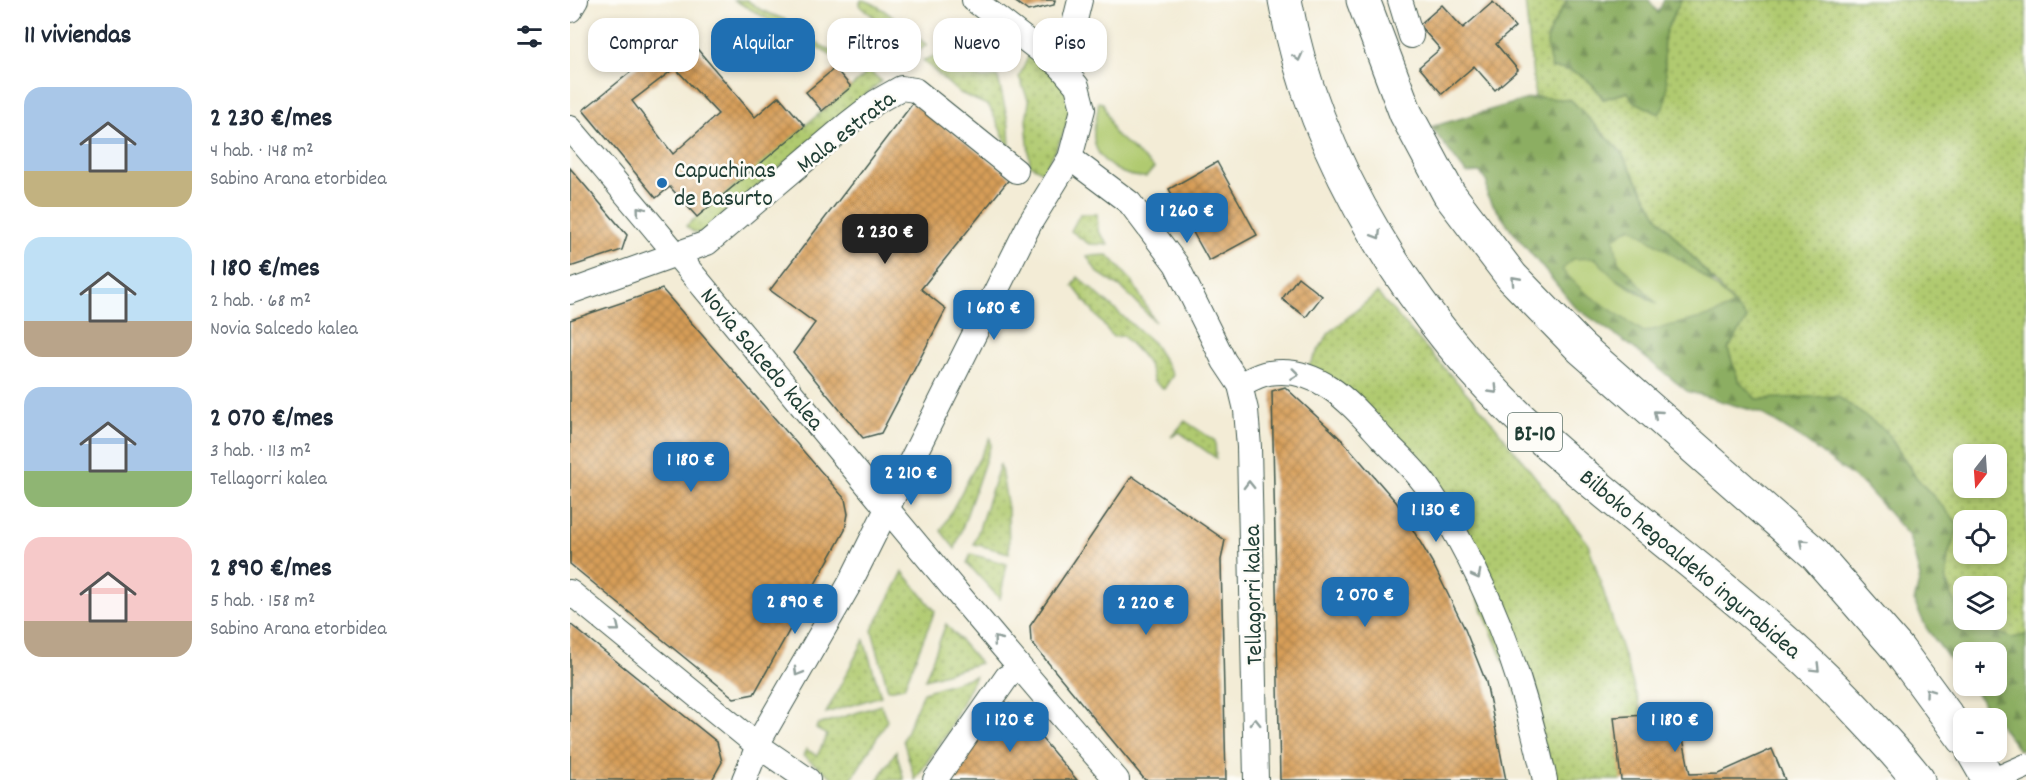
<!DOCTYPE html>
<html lang="es">
<head>
<meta charset="utf-8">
<style>
	:root { --surface:#fff; --page:#f6f6f7; --text:#1f2937; --muted:#747a83; --accent:#1f6fb2 }
	body { margin:0; font-family:Dekko,sans-serif; background:var(--page); color:var(--text); height:100vh; display:flex; flex-direction:column; font-size:22px; white-space:nowrap }
	* { box-sizing:border-box; margin:0 }
	p { font-size:20px; color:var(--muted) }
	.icon { flex:none; width:33px; height:33px; fill:none; stroke:currentColor; stroke-width:2; stroke-linecap:round; stroke-linejoin:round }
	.map { position:relative; flex:1; overflow:hidden }
	.side { display:flex; flex-direction:column; background:var(--surface); width:570px }
	.side>* { flex:none }
	.banner { position:absolute; left:18px; top:18px; width:570px; height:54px; display:flex; gap:12px }
	.needle { width:39px; rotate:197deg }
	.tools { position:absolute; left:1383px; top:444px; display:grid; gap:12px }
	.tools a { display:grid; place-items:center; width:54px; height:54px; border-radius:12px; background:var(--surface); box-shadow:0 3px 9px #0003; font-size:30px }
	.price { position:absolute; translate:-50% -51px; padding:0 14px; border-radius:12px; background:var(--accent); color:#fff; font-size:20px; line-height:39px; filter:drop-shadow(0 2px 3px #0008) }
	.price::after { content:''; position:absolute; left:50%; top:36px; width:18px; height:14px; margin-left:-9px; background:inherit; clip-path:polygon(0 0,100% 0,50% 100%) }
	.price.active { background:#222; color:#fff }
	ul { padding:0; list-style:none }
	li { display:flex; align-items:center; gap:18px; height:150px; padding:0 24px }
	li span { display:grid; place-items:center; flex:none; width:168px; height:120px; border-radius:18px; color:#555 }
	li>.icon { margin-inline-start:auto }
	span .icon { width:72px; height:72px; fill:#fffc; stroke-width:1 }
	li b { font-size:26px }
	h2 { display:flex; justify-content:space-between; align-items:center; height:72px; padding:0 24px; font-size:26px }
	.pill { padding:0 21px; border-radius:18px; background:var(--surface); box-shadow:0 3px 9px #0003; font-size:21px; line-height:54px }
	.pill.active { background:var(--accent); color:#fff }
	main { display:flex; flex:1; min-height:0 }
	.map>svg:first-child { display:block }
	.grass { fill:url(#grass-dots); stroke:#688452; stroke-width:1.5; fill-rule:evenodd }
	.forest { fill:url(#forest-firs); stroke:#56764b; stroke-width:1.5 }
	.garden { fill:#b0ca6f; stroke:#688452; stroke-width:1.5 }
	.building { fill:url(#building-cross-hatch); fill-rule:evenodd }
	.lines { fill:none; stroke-linecap:round; stroke-linejoin:round }
	.street-casing { stroke:#3f574c; stroke-width:26 }
	.highway-casing { stroke:#3f574c; stroke-width:35 }
	.street { stroke:#fff; stroke-width:24 }
	.highway { stroke:#fff; stroke-width:33 }
	.oneway { stroke:#8f9e9a }
	.poi-dot { fill:#1f6fb2; stroke:#fdfcf7; stroke-width:2 }
	.labels { text-anchor:middle; stroke-width:5; stroke-linejoin:round; paint-order:stroke }
	.shield { fill:#fdfcf7; stroke:#62766e; stroke-width:1.5 }
	.shield-label { font-size:22px; font-weight:bold; fill:#1f3d34 }
	.street-label { font-size:24px; fill:#1f3d34; stroke:#fdfcf7 }
	.poi-label { font-size:24px; fill:#1f3d34; stroke:#fdfcf7; text-anchor:start }
</style>
</head>
<body>
<main>
<section class="side">
<h2>11 viviendas<svg class="icon" aria-label="filters" viewBox="0 0 24 24"><path d="M4 7h16M4 17h16"/><circle cx="9" cy="7" r="2"/><circle cx="15" cy="17" r="2"/></svg></h2>
<ul>
<li><span style="background:linear-gradient(#a9c7e8 70%,#c2b280 0)"><svg class="icon" aria-label="home" viewBox="0 0 24 24"><path d="M3 11l9-7 9 7M6 9v11h12V9"/></svg></span><div><b>2 230 €/mes</b><p>4 hab. · 148 m²</p><p>Sabino Arana etorbidea</p></div></li>
<li><span style="background:linear-gradient(#bfe0f5 70%,#b9a48a 0)"><svg class="icon" aria-label="home" viewBox="0 0 24 24"><path d="M3 11l9-7 9 7M6 9v11h12V9"/></svg></span><div><b>1 180 €/mes</b><p>2 hab. · 68 m²</p><p>Novia Salcedo kalea</p></div></li>
<li><span style="background:linear-gradient(#a9c7e8 70%,#8fb573 0)"><svg class="icon" aria-label="home" viewBox="0 0 24 24"><path d="M3 11l9-7 9 7M6 9v11h12V9"/></svg></span><div><b>2 070 €/mes</b><p>3 hab. · 113 m²</p><p>Tellagorri kalea</p></div></li>
<li><span style="background:linear-gradient(#f6c9c9 70%,#b9a48a 0)"><svg class="icon" aria-label="home" viewBox="0 0 24 24"><path d="M3 11l9-7 9 7M6 9v11h12V9"/></svg></span><div><b>2 890 €/mes</b><p>5 hab. · 158 m²</p><p>Sabino Arana etorbidea</p></div></li>
</ul>
</section>
<div class="map">
<svg width="1456" height="780" viewBox="0 0 1456 780">
	<defs>
		<pattern id="grass-dots" width="8" height="8" patternUnits="userSpaceOnUse" patternTransform="scale(1.5)"><rect width="8" height="8" fill="#b0ca6f"/><path d="M2 2h.1M6 6h.1" fill="none" stroke="#8fa55c" stroke-width="1.8" stroke-linecap="round"/></pattern>
		<pattern id="forest-firs" width="22" height="20" patternUnits="userSpaceOnUse" patternTransform="scale(1.5)"><rect width="22" height="20" fill="#8cae62"/><path d="M5 1l3.5 6h-7zM16 11l3.5 6h-7z" fill="#728f52"/></pattern>
		<pattern id="building-cross-hatch" width="8" height="8" patternUnits="userSpaceOnUse" patternTransform="scale(1.5)"><rect width="8" height="8" fill="#d79e59"/><path d="M0 0l8 8M0 8l8-8" fill="none" stroke="#ae824a"/></pattern>
	</defs>
	<rect width="100%" height="100%" fill="#fdfcf7"/>
	<filter id="ink" filterUnits="userSpaceOnUse"><feTurbulence type="fractalNoise" baseFrequency=".0167" numOctaves="2"/><feDisplacementMap in="SourceGraphic" scale="12" xChannelSelector="R" yChannelSelector="G"/><feConvolveMatrix kernelMatrix="1 2 1 2 8 2 1 2 1" color-interpolation-filters="sRGB"/></filter>
	<filter id="wash" filterUnits="userSpaceOnUse"><feTurbulence type="fractalNoise" baseFrequency=".008" numOctaves="4" result="noise"/><feDisplacementMap in="SourceGraphic" scale="24" xChannelSelector="R" yChannelSelector="G"/><feGaussianBlur stdDeviation="1.35" result="paint"/><feColorMatrix in="noise" values="0 0 0 0 0 0 0 0 0 0 0 0 0 0 0 0 0 1.4 0 .05"/><feComposite in="paint" operator="in"/></filter>
	<g filter="url(#wash)">
		<rect width="100%" height="100%" fill="#f3ecd6"/>
		<g class="grass">
			<polygon points="164,0 177,0 191,10 223,23 252,46 289,64 312,81 132,233 123,232 116,226 295,75"/>
			<path d="M291,0C308,0 342,34 357,45L347,52L289,5Z"/>
			<path d="M955,0H997L980,30L982,68C1007,70 1020,77 1033,99L1058,92L1089,114L1094,35L1111,0H1456V635L1443,639L1397,623L1395,620H1426V586H1394L1393,617C1370,575 1372,570 1389,525L1345,476L1316,431L1220,400L1186,399L1168,380L1158,349L1176,318L1088,217L1050,151L1001,100L965,97ZM1394,454H1426V488H1394ZM1394,520H1426V554H1394Z"/>
			<path d="M460,53C470,61 482,68 491,76C517,103 487,147 473,172L460,165L456,120L459,102L449,77Z"/>
			<polygon points="365,56 409,78 428,77 439,126 440,150 419,106 388,92 353,60"/>
			<polygon points="510,214 527,214 528,231 539,245 519,244 501,231"/>
			<polygon points="538,255 562,281 585,322 553,289 527,272 517,256"/>
			<path d="M508,277L583,343L603,375L594,389L583,381C582,362 566,350 553,336L543,337L503,286Z"/>
			<polygon points="807,293 913,411 1018,543 1073,716 1051,780 981,780 861,481 738,367 759,333"/>
			<polygon points="615,421 645,441 646,458 609,432 601,437"/>
			<polygon points="420,438 421,444 385,549 371,531"/>
			<polygon points="430,464 438,508 439,553 404,544"/>
			<polygon points="401,554 437,564 430,599 397,563"/>
			<polygon points="333,572 365,611 334,687 318,690 302,630"/>
			<polygon points="376,624 410,663 355,679"/>
			<polygon points="294,640 311,696 256,713"/>
			<polygon points="405,676 377,733 345,780 333,740 353,692"/>
			<polygon points="311,705 317,721 281,780 266,780 233,756 236,749 247,756 257,735 246,729 247,725"/>
			<polygon points="326,751 334,780 308,780"/>
		</g>
		<g class="forest">
			<path d="M997,0H1079L1088,13L1094,0H1111C1106,11 1098,23 1095,35C1088,61 1107,90 1089,114L1063,101L1058,92L1033,99C1020,77 1007,70 982,68C970,30 982,32 997,0Z"/>
			<polygon points="965,97 1001,100 1050,151 1088,217 1145,283 1123,271 1061,227 1048,261 1090,306 1069,291 1044,278 1025,258 1013,291 1074,332 1142,315 1164,305 1177,319 1158,349 1168,380 1186,399 1267,396 1316,431 1345,476 1389,525 1378,555 1376,584 1394,620 1442,638 1456,635 1456,747 1449,750 1400,686 1426,686 1426,652 1394,652 1393,677 1357,629 1344,602 1350,577 1339,536 1295,486 1231,438 1191,413 1117,391 1061,346 1005,307 939,227 917,196 917,183 910,172 896,173 861,127"/>
		</g>
		<g class="garden">
			<path d="M528,102L533,103L544,133L584,168L576,177C555,178 527,164 524,139C522,127 529,114 528,102Z"/>
			<path d="M1061,227C1095,250 1137,274 1164,305L1143,315L1074,332L1013,291L992,270L1002,259L1025,258L1044,278L1087,304L1048,261L1044,238Z"/>
		</g>
		<g id="blocks">
			<g class="building">
				<polygon points="443,0 485,0 484,5 458,11"/>
				<polygon points="923,2 945,27 926,44 948,70 925,90 904,66 872,94 849,67 870,49 849,25 872,5 893,28"/>
				<path d="M112,31L185,117L209,96L235,126L127,217L100,187L86,198L13,110ZM105,68L148,114L103,154L62,101Z"/>
				<polygon points="265,68 281,87 252,111 236,92"/>
				<polygon points="343,103 441,177 351,289 376,309 311,433 293,438 223,353 245,323 200,290"/>
				<polygon points="647,162 687,235 639,261 599,189"/>
				<polygon points="0,168 57,235 52,250 0,267"/>
				<polygon points="728,277 752,296 736,317 712,299"/>
				<polygon points="92,289 275,499 278,514 275,530 184,694 164,698 0,564 0,320"/>
				<polygon points="715,387 773,441 827,503 862,562 894,627 916,682 936,780 710,780 702,391"/>
				<polygon points="562,476 655,540 651,560 656,780 575,780 461,642 460,626"/>
				<polygon points="0,624 147,742 152,762 142,780 0,780"/>
				<polygon points="439,704 445,707 507,780 376,780 430,707"/>
				<polygon points="1108,713 1120,774 1149,773 1202,749 1215,780 1051,780 1044,717"/>
			</g>
		</g>
	</g>
	<g filter="url(#ink)">
		<use href="#blocks" fill-opacity="0" stroke="#3f574c" stroke-width="1.5"/>
		<g class="lines">
			<g class="street-casing">
				<g id="street">
					<polyline points="830,0 841,36"/>
					<polyline points="0,10 6,0"/>
					<polyline points="490,66 498,49 510,0"/>
					<path d="M0,128C184,344 360,566 547,780"/>
					<polyline points="500,158 560,203 606,264 654,361 670,385 676,410 679,447 686,780"/>
					<polyline points="0,292 137,243 279,123 306,102 331,88 345,90 446,171"/>
					<path d="M670,385C678,381 689,374 699,373C749,365 781,404 811,437C826,453 845,469 857,487C918,578 952,674 975,780"/>
					<polyline points="0,592 187,745 238,780"/>
					<polyline points="174,780 192,736 279,585 460,223 500,158 513,109 507,86 490,66 404,0"/>
					<polyline points="365,780 437,677"/>
					<polyline points="1424,780 1456,766"/>
				</g>
			</g>
			<g class="highway-casing">
				<g id="highway">
					<path d="M715,0C744,162 846,324 967,434C1077,534 1201,615 1301,726C1317,743 1334,761 1348,780"/>
					<polyline points="793,0 836,114 879,194 942,277 1011,348 1245,554 1328,649 1394,739"/>
					<polyline points="1403,752 1419,780"/>
				</g>
			</g>
			<use href="#street" class="street"/>
			<use href="#highway" class="highway"/>
		</g>
		<defs><path id="oneway-chevron" d="M-2-3.5L2.5 0L-2 3.5" fill="none" stroke-width="1.6" stroke-linecap="round" stroke-linejoin="round" transform="scale(1.5)"/></defs>
		<g class="oneway">
			<use href="#oneway-chevron" transform="translate(728 57) rotate(76)"/>
			<use href="#oneway-chevron" transform="translate(70 210) rotate(-130)"/>
			<use href="#oneway-chevron" transform="translate(807 235) rotate(58)"/>
			<use href="#oneway-chevron" transform="translate(945 280) rotate(-132)"/>
			<use href="#oneway-chevron" transform="translate(725 374) rotate(7)"/>
			<use href="#oneway-chevron" transform="translate(924 390) rotate(46)"/>
			<use href="#oneway-chevron" transform="translate(1087 414) rotate(-139)"/>
			<use href="#oneway-chevron" transform="translate(679 485) rotate(-91)"/>
			<use href="#oneway-chevron" transform="translate(1233 543) rotate(-138)"/>
			<use href="#oneway-chevron" transform="translate(907 575) rotate(62)"/>
			<use href="#oneway-chevron" transform="translate(46 628) rotate(39)"/>
			<use href="#oneway-chevron" transform="translate(427 640) rotate(-129)"/>
			<use href="#oneway-chevron" transform="translate(1246 668) rotate(45)"/>
			<use href="#oneway-chevron" transform="translate(228 672) rotate(120)"/>
			<use href="#oneway-chevron" transform="translate(1359 692) rotate(-126)"/>
			<use href="#oneway-chevron" transform="translate(685 722) rotate(-91)"/>
		</g>
	</g>
	<circle class="poi-dot" cx="92" cy="183" r="6"/>
	<g class="labels">
		<rect class="shield" x="938" y="413" width="54" height="38" rx="4.5"/>
		<g class="shield-label">
			<text x="965" y="440">BI-10</text>
		</g>
		<g class="street-label">
			<text transform="translate(275 131) rotate(-38)" y="8">Mala estrata</text>
			<text transform="translate(193 358) rotate(50)" y="8">Novia Salcedo kalea</text>
			<text transform="translate(1121 563) rotate(40)" y="8">Bilboko hegoaldeko ingurabidea</text>
			<text transform="translate(682 595) rotate(-91)" y="8">Tellagorri kalea</text>
		</g>
		<g class="poi-label">
			<text x="104" y="177">Capuchinas<tspan x="104" dy="28">de Basurto</tspan></text>
		</g>
	</g>
</svg>
<div class="tools">
<a><svg class="needle" viewBox="-14 -14 28 28"><path d="M0-13l5 13h-10z" fill="#e53935"/><path d="M0 13l5-13h-10z" fill="#747a83"/></svg></a>
<a><svg class="icon" aria-label="locate" viewBox="0 0 24 24"><circle cx="12" cy="12" r="6"/><path d="M12 2v4M12 18v4M2 12h4M18 12h4"/></svg></a>
<a><svg class="icon" aria-label="layers" viewBox="0 0 24 24"><path d="M12 4l9 5-9 5-9-5zM3 14l9 5 9-5"/></svg></a>
<a>+</a>
<a>−</a>
</div>
<b class="price" style="left:617px;top:244px">1 260 €</b>
<b class="price active" style="left:315px;top:265px">2 230 €</b>
<b class="price" style="left:424px;top:341px">1 680 €</b>
<b class="price" style="left:121px;top:493px">1 180 €</b>
<b class="price" style="left:341px;top:506px">2 210 €</b>
<b class="price" style="left:866px;top:543px">1 130 €</b>
<b class="price" style="left:795px;top:628px">2 070 €</b>
<b class="price" style="left:225px;top:635px">2 890 €</b>
<b class="price" style="left:576px;top:636px">2 220 €</b>
<b class="price" style="left:440px;top:753px">1 120 €</b>
<b class="price" style="left:1105px;top:753px">1 180 €</b>
<div class="banner">
<a class="pill">Comprar</a>
<a class="pill active">Alquilar</a>
<a class="pill">Filtros</a>
<a class="pill">Nuevo</a>
<a class="pill">Piso</a>
</div>
</div>
</main>
</body>
</html>
